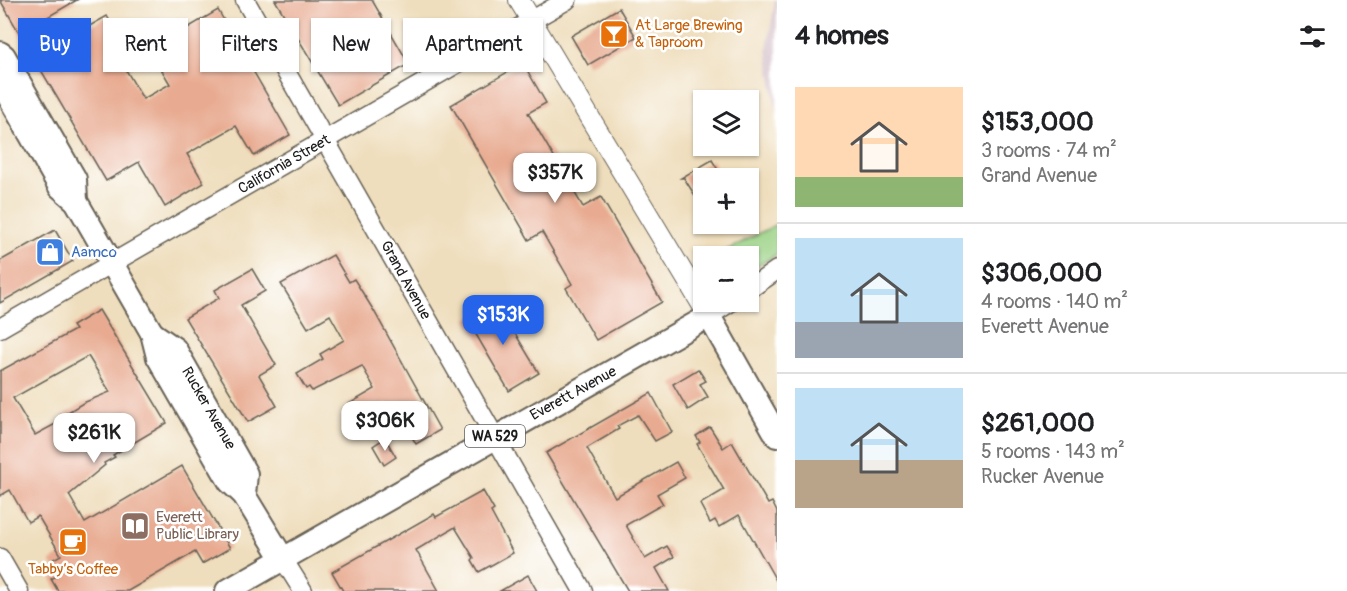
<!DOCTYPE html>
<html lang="en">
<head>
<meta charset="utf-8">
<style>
	:root { --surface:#fff; --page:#f6f6f6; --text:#202124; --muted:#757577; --line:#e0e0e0; --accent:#2563eb }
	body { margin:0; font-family:Pangolin,sans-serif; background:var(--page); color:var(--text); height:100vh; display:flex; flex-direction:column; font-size:22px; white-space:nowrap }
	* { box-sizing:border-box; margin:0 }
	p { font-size:20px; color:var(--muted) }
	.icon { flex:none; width:33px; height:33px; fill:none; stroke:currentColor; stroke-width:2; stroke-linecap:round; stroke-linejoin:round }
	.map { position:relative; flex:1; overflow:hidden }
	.side { display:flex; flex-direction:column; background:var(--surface); width:570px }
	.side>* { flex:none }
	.guide { position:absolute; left:18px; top:18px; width:570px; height:54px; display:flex; gap:12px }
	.fabs { position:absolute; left:693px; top:90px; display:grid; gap:12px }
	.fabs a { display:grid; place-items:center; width:66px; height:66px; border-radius:0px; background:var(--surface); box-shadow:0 2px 4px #0004; font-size:30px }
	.price { position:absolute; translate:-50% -51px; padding:0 14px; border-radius:12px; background:#fff; color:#222; font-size:20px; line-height:39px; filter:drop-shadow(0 2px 3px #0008) }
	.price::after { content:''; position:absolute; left:50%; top:36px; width:18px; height:14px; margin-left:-9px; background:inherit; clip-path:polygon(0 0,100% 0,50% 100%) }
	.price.selected { background:var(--accent); color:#fff }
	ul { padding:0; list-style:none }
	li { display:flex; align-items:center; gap:18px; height:150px; padding:0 18px }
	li+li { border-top:2px solid var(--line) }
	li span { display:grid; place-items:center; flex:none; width:168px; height:120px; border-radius:0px; color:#555 }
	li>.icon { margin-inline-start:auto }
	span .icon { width:72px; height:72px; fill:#fffc; stroke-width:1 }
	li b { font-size:26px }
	h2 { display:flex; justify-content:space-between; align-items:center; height:72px; padding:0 18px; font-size:26px }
	.tag { padding:0 21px; border-radius:0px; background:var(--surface); box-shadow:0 2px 4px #0004; font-size:21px; line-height:54px }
	.tag.selected { background:var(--accent); color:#fff }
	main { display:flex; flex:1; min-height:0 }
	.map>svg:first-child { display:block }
	.industrial { fill:#d2bdc6 }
	.green { fill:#98d082; stroke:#5a764f; stroke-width:1.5 }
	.building { fill:#e8ab91; fill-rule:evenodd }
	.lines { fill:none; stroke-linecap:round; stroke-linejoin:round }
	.tertiary-casing { stroke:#666054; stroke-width:21 }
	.secondary-casing { stroke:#666054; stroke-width:22 }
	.primary-casing { stroke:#666054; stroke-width:26 }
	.tertiary { stroke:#fff; stroke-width:18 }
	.secondary { stroke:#fff; stroke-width:20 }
	.primary { stroke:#fff; stroke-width:22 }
	.labels { text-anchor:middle; stroke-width:5; stroke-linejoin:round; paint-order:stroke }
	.shield { fill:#fff; stroke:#606060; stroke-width:1.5 }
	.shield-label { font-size:14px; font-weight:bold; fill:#1c1c1c }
	.food-label { font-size:15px; fill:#c56008; stroke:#fff; text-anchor:start }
	.street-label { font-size:15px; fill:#1c1c1c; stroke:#fff }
	.shop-label { font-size:15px; fill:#366cbe; stroke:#fff; text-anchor:start }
	.education-label { font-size:15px; fill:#785e54; stroke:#fff; text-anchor:start }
</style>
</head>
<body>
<main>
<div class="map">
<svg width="777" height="591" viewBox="0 0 777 591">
	<rect width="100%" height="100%" fill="#fff"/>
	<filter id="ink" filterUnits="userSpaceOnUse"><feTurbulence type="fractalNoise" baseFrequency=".0167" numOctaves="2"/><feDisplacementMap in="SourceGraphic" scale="12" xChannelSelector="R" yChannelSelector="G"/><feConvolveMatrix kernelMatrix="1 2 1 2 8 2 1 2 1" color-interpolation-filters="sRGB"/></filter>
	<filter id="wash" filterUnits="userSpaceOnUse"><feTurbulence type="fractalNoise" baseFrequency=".008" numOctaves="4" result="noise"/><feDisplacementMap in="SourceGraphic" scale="24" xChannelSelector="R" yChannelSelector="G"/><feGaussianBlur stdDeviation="1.35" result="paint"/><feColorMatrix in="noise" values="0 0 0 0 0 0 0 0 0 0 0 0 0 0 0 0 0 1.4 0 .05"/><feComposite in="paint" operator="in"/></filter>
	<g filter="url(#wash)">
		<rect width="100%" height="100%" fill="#efdebd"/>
		<polygon class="industrial" points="775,0 777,0 777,116 767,50"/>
		<polygon class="green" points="777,224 777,254 749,271 748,256 716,256"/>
		<g id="blocks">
			<g class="building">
				<polygon points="0,0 77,0 44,19 58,44 107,16 135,65 126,70 143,99 170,84 150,50 218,10 290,135 254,156 236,126 187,154 204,183 165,207 139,162 106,181"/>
				<polygon points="275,0 372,0 409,64 338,105"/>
				<polygon points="619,8 636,37 588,65 571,36"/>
				<polygon points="523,63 546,103 528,113 583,207 601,197 662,302 596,340 566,288 572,284 542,232 529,240 451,105"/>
				<polygon points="712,160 723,178 704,178 704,210 684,178 681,178"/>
				<polygon points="55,230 73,261 0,303 0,261"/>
				<polygon points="333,255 349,282 354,279 374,311 440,430 416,444 406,426 402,429 387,403 358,419 349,404 375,389 362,366 312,391 309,387 306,389 297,374 323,359 320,354 344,340 330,315 308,328 281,284"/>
				<polygon points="252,269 265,291 241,305 276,365 259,375 277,406 248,422 185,318 219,298 215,290"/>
				<polygon points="496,302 539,373 509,391 467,319"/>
				<path d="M99,310L167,423L113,455L115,457L104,463L105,465L69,495L85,523L182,466L230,548L202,564L195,552L128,591H58L51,579L58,575L50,561L61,555L38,516L28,522L10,490L0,496V371L75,330L72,326ZM88,356L110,392L83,403L63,415L65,419L35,435L13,398Z"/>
				<polygon points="698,369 706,381 700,384 708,397 688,410 673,384"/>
				<polygon points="651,393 672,432 655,441 638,415 617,426 619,429 587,448 615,497 676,462 685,478 657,494 663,504 626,525 645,559 667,546 674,557 656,568 669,591 628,591 546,453"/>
				<polygon points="710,427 723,448 732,442 768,504 772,502 777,512 777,582 739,515 719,527 715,520 710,523 700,504 724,490 697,444 700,442 696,436"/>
				<polygon points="385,438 396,457 384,465 373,446"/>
				<polygon points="483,491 494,510 491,512 513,553 479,572 472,560 474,558 455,527 416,550 439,591 343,591 332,572 434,514 436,517"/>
				<polygon points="528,575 537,591 500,591"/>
			</g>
		</g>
	</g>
	<g filter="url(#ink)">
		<use href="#blocks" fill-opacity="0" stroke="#666054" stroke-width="1.5"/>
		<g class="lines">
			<g class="tertiary-casing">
				<g id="tertiary">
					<polyline points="245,0 583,591"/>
					<polyline points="748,290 777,270"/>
					<polyline points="709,316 731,302"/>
					<polyline points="0,328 567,0"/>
					<polyline points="0,558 19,591"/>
					<polyline points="283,559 303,591"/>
				</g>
			</g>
			<g class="secondary-casing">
				<polyline id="secondary" points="519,0 709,316"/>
			</g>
			<g class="primary-casing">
				<g id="primary">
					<polyline points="0,53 4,56 75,179 76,201"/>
					<polyline points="0,81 60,187 76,201 152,333 158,357 230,482 244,495 283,559"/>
					<polyline points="152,333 175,349 246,474 244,495"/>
					<polyline points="227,591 709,316 777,436"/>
				</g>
			</g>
			<use href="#tertiary" class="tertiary"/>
			<use href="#secondary" class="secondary"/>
			<use href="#primary" class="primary"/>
		</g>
	</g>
	<defs>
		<g id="bar-square" transform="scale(1.5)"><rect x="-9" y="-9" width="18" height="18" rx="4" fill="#e8710a" stroke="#fff"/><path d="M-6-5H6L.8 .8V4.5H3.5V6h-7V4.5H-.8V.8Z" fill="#fff"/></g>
		<g id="shop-square" transform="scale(1.5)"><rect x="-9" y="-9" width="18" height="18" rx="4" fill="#3f7fe0" stroke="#fff"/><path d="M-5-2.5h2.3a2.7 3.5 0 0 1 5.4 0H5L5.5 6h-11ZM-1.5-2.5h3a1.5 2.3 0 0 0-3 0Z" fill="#fff"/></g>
		<g id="library-square" transform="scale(1.5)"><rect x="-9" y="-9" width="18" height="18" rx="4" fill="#8d6e63" stroke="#fff"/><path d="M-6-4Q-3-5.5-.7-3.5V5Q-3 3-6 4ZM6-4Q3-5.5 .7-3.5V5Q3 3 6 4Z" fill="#fff"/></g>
		<g id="cafe-square" transform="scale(1.5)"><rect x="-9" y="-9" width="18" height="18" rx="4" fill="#e8710a" stroke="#fff"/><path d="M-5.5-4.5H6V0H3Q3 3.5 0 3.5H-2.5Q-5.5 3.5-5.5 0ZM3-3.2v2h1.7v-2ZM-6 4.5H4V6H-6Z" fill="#fff"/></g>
	</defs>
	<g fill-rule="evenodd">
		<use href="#bar-square" x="614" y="34"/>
		<use href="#shop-square" x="50" y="252"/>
		<use href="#library-square" x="135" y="526"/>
		<use href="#cafe-square" x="73" y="542"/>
	</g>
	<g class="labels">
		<rect class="shield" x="465" y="425" width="60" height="22" rx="4.5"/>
		<g class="shield-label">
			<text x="495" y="441">WA 529</text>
		</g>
		<g class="food-label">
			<text x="635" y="30">At Large Brewing<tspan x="635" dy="17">&amp; Taproom</tspan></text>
			<text x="73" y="574" text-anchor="middle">Tabby’s Coffee</text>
		</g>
		<g class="street-label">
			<text transform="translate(284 164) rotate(-30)" y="5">California Street</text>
			<text transform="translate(406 280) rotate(61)" y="5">Grand Avenue</text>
			<text transform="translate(573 393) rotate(-29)" y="5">Everett Avenue</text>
			<text transform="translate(209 408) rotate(60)" y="5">Rucker Avenue</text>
		</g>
		<g class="shop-label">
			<text x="71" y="257">Aamco</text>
		</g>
		<g class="education-label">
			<text x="156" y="522">Everett<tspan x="156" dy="17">Public Library</tspan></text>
		</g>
	</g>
</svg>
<div class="fabs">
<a><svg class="icon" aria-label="layers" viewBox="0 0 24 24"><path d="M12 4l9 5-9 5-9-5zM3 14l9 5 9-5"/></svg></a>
<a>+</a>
<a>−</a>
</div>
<b class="price" style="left:555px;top:204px">$357K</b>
<b class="price selected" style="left:503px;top:346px">$153K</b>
<b class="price" style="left:385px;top:452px">$306K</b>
<b class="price" style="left:94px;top:464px">$261K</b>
<div class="guide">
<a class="tag selected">Buy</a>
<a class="tag">Rent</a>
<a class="tag">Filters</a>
<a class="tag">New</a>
<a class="tag">Apartment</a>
</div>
</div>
<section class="side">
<h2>4 homes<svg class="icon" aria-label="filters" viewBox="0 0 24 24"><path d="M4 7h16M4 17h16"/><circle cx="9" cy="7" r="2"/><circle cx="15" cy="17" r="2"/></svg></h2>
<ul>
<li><span style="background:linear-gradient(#ffd9b3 75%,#8fb573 0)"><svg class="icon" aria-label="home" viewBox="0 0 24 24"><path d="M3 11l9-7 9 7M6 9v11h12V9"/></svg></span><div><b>$153,000</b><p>3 rooms · 74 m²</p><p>Grand Avenue</p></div></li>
<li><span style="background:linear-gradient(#bfe0f5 70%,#9aa5b1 0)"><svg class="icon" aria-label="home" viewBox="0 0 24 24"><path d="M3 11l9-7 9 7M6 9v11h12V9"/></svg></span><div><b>$306,000</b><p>4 rooms · 140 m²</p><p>Everett Avenue</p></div></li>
<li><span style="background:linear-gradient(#bfe0f5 60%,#b9a48a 0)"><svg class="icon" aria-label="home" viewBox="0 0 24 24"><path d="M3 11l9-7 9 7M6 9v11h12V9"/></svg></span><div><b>$261,000</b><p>5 rooms · 143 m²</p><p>Rucker Avenue</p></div></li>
</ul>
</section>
</main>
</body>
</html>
